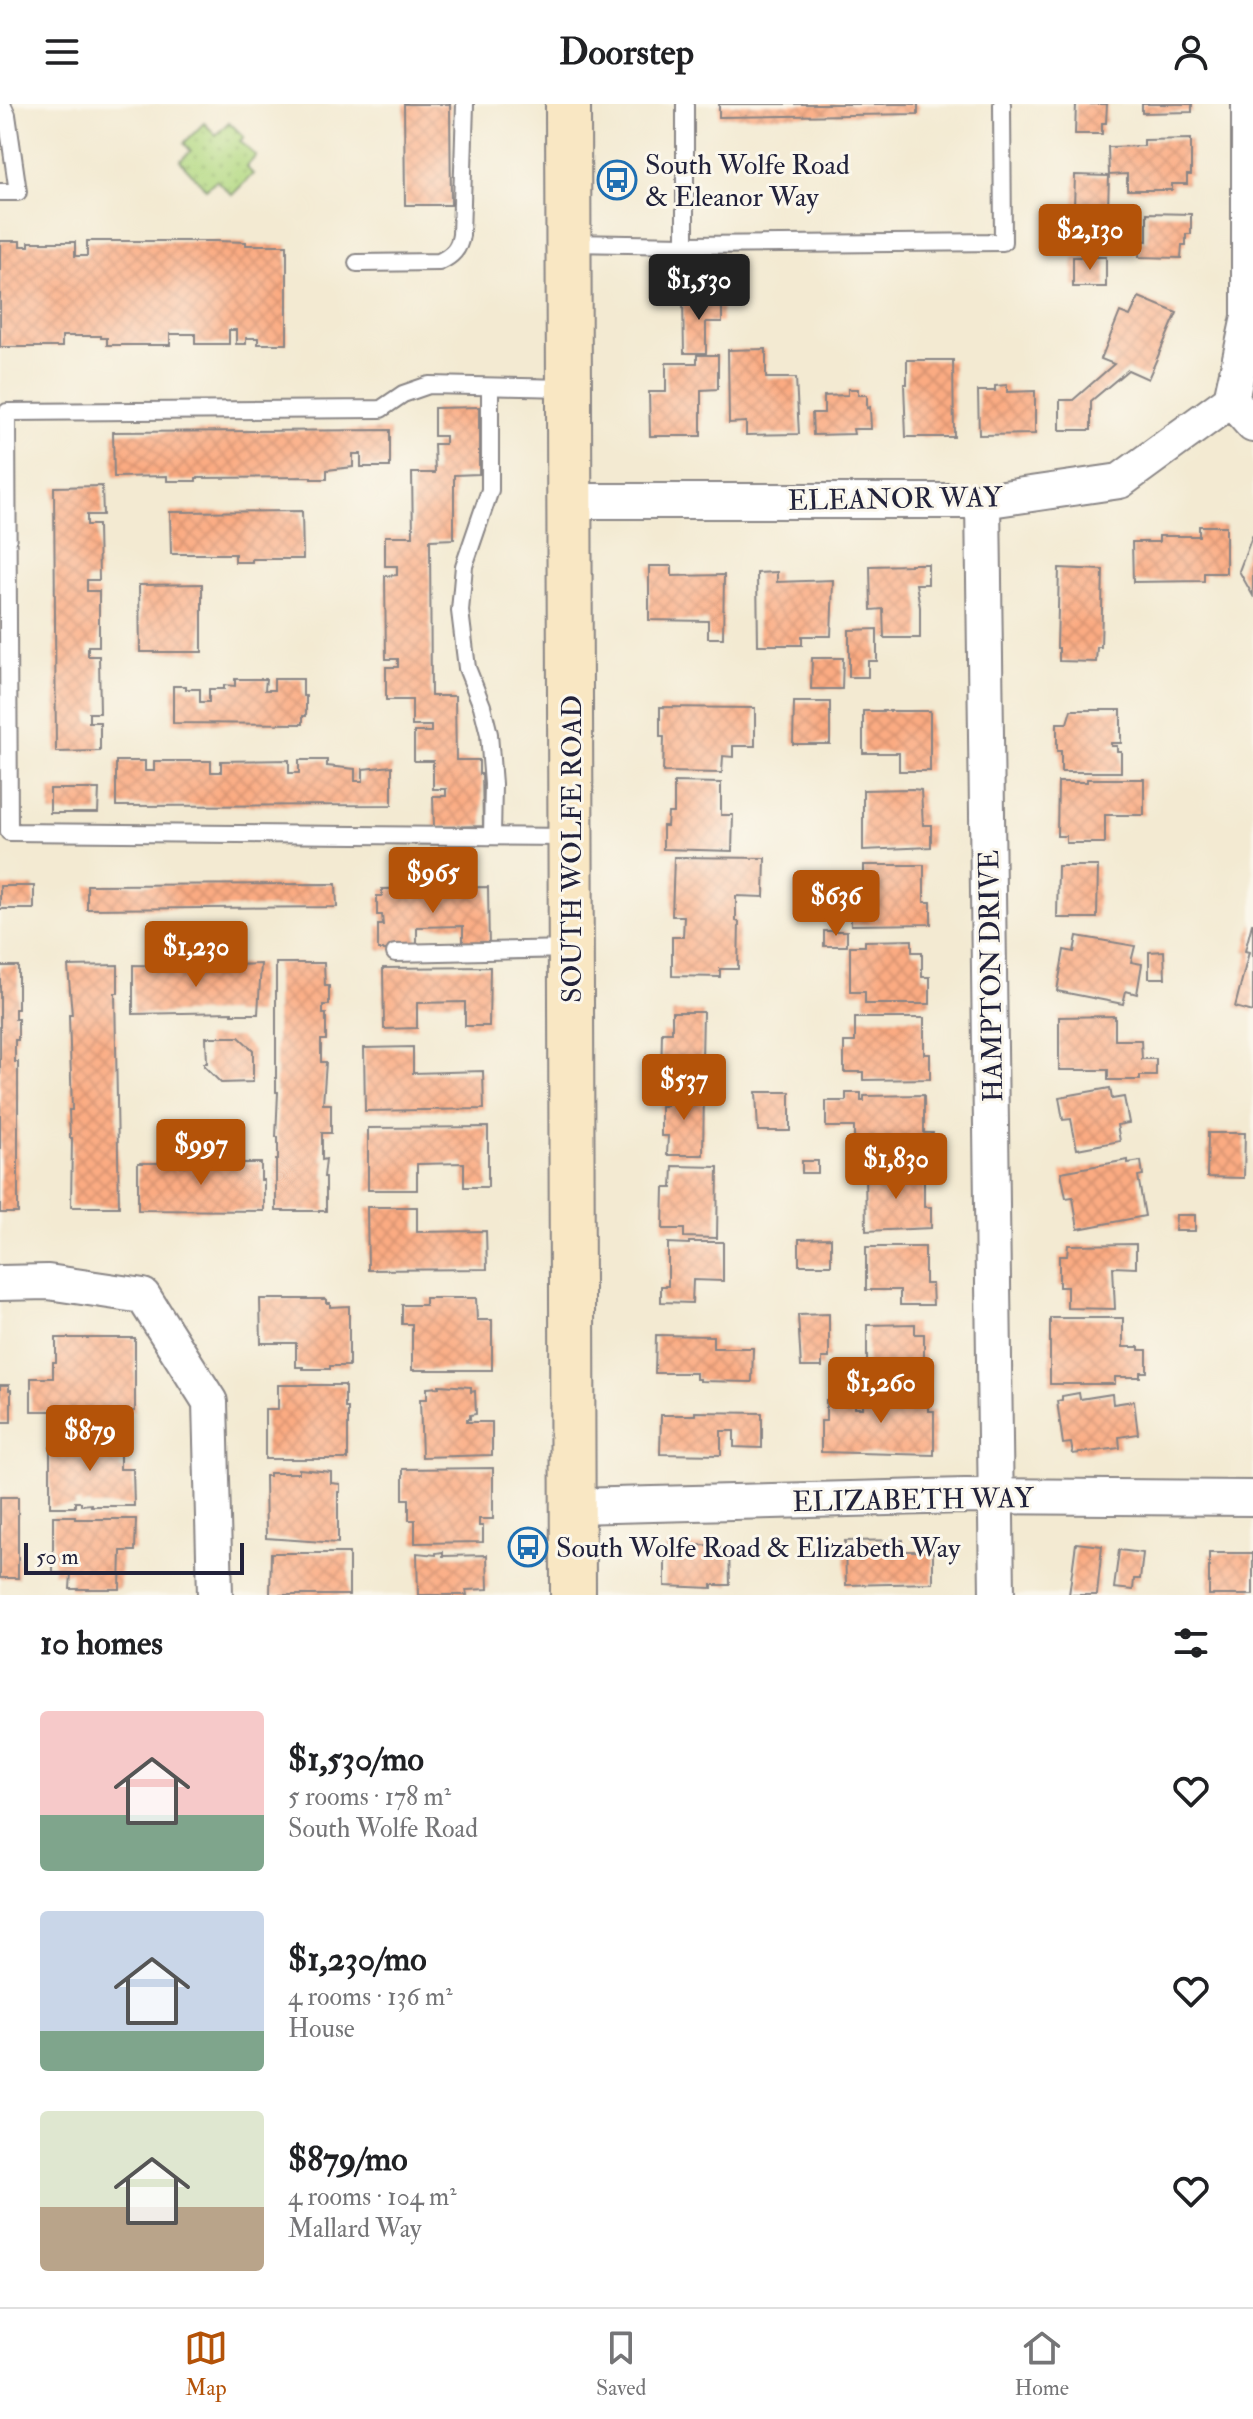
<!DOCTYPE html>
<html lang="en">
<head>
<meta charset="utf-8">
<style>
	:root { --surface:#fff; --page:#f6f6f6; --text:#202124; --muted:#757577; --line:#e0e0e0; --accent:#b45309 }
	body { margin:0; font-family:"IM FELL Double Pica",serif; background:var(--page); color:var(--text); height:100vh; display:flex; flex-direction:column; font-size:30px; white-space:nowrap }
	* { box-sizing:border-box; margin:0 }
	p { font-size:26px; color:var(--muted) }
	.icon { flex:none; width:44px; height:44px; fill:none; stroke:currentColor; stroke-width:2; stroke-linecap:round; stroke-linejoin:round }
	.map { position:relative; height:1491px; overflow:hidden }
	.sheet { display:flex; flex-direction:column; background:var(--surface); flex:1 }
	.sheet>* { flex:none }
	.scale { position:absolute; left:24px; bottom:20px; width:220px; box-sizing:border-box; padding-left:8px; border:4px solid #22223b; border-top:0; font-size:22px; line-height:28px; white-space:nowrap; color:#22223b; -webkit-text-stroke:6px #fbf7ec; paint-order:stroke }
	.price { position:absolute; translate:-50% -68px; padding:0 18px; border-radius:8px; background:var(--accent); color:#fff; font-size:26px; line-height:52px; filter:drop-shadow(0 2px 4px #0008) }
	.price::after { content:''; position:absolute; left:50%; top:48px; width:24px; height:18px; margin-left:-12px; background:inherit; clip-path:polygon(0 0,100% 0,50% 100%) }
	.price.current { background:#222; color:#fff }
	ul { padding:0; list-style:none }
	li { display:flex; align-items:center; gap:24px; height:200px; padding:0 40px }
	li span { display:grid; place-items:center; flex:none; width:224px; height:160px; border-radius:8px; color:#555 }
	li>.icon { margin-inline-start:auto }
	span .icon { width:96px; height:96px; fill:#fffc; stroke-width:1 }
	li b { font-size:34px }
	h2 { display:flex; justify-content:space-between; align-items:center; height:96px; padding:0 40px; font-size:34px }
	header { display:flex; justify-content:space-between; align-items:center; height:104px; padding:0 40px; background:var(--surface); font-size:36px; font-weight:700 }
	.tabs { display:flex; justify-content:space-around; align-items:center; height:112px; border-top:2px solid var(--line); background:var(--surface); font-size:22px; color:var(--muted) }
	.tabs a { display:grid; justify-items:center; gap:4px }
	.tabs .current { color:var(--accent) }
	.map>svg:first-child { display:block }
	.park { fill:url(#park-dots); stroke:#6a7e5e; stroke-width:2 }
	.building { fill:url(#building-cross-hatch) }
	.lines { fill:none; stroke-linecap:round; stroke-linejoin:round }
	.service-casing { stroke:#8a8686; stroke-width:20 }
	.minor-casing { stroke:#8a8686; stroke-width:38 }
	.secondary-casing { stroke:#8a8686; stroke-width:48 }
	.service { stroke:#fff; stroke-width:16 }
	.minor { stroke:#fff; stroke-width:34 }
	.secondary { stroke:#f9e7c3; stroke-width:44 }
	.labels { text-anchor:middle; stroke-width:6; stroke-linejoin:round; paint-order:stroke }
	.poi-label { font-size:28px; fill:#22223b; stroke:#fbf7ec; text-anchor:start }
	.street-label { font-size:28px; fill:#22223b; stroke:#fbf7ec }
</style>
</head>
<body>
<header><svg class="icon" aria-label="menu" viewBox="0 0 24 24"><path d="M4 6h16M4 12h16M4 18h16"/></svg>Doorstep<svg class="icon" aria-label="person" viewBox="0 0 24 24"><circle cx="12" cy="8" r="4"/><path d="M4 21q1-7 8-7t8 7"/></svg></header>
<div class="map">
<svg width="1253" height="1491" viewBox="0 0 1253 1491">
	<defs>
		<pattern id="park-dots" width="8" height="8" patternUnits="userSpaceOnUse" patternTransform="scale(2)"><rect width="8" height="8" fill="#b3d982"/><path d="M2 2h.1M6 6h.1" fill="none" stroke="#9aba71" stroke-width="1.8" stroke-linecap="round"/></pattern>
		<pattern id="building-cross-hatch" width="8" height="8" patternUnits="userSpaceOnUse" patternTransform="scale(2)"><rect width="8" height="8" fill="#fbab82"/><path d="M0 0l8 8M0 8l8-8" fill="none" stroke="#d79371"/></pattern>
	</defs>
	<rect width="100%" height="100%" fill="#fbf7ec"/>
	<filter id="ink" filterUnits="userSpaceOnUse"><feTurbulence type="fractalNoise" baseFrequency=".0125" numOctaves="2"/><feDisplacementMap in="SourceGraphic" scale="16" xChannelSelector="R" yChannelSelector="G"/><feConvolveMatrix kernelMatrix="1 2 1 2 8 2 1 2 1" color-interpolation-filters="sRGB"/></filter>
	<filter id="wash" filterUnits="userSpaceOnUse"><feTurbulence type="fractalNoise" baseFrequency=".006" numOctaves="4" result="noise"/><feDisplacementMap in="SourceGraphic" scale="32" xChannelSelector="R" yChannelSelector="G"/><feGaussianBlur stdDeviation="1.8" result="paint"/><feColorMatrix in="noise" values="0 0 0 0 0 0 0 0 0 0 0 0 0 0 0 0 0 1.4 0 .05"/><feComposite in="paint" operator="in"/></filter>
	<g filter="url(#wash)">
		<rect width="100%" height="100%" fill="#f3ead2"/>
		<polygon class="park" points="229,18 244,33 240,37 256,52 246,63 253,70 232,91 216,76 206,85 180,57 191,47 184,39 204,19 216,31"/>
		<g id="blocks">
			<g class="building">
				<polygon points="404,0 450,0 451,101 405,101"/>
				<polygon points="719,0 918,0 918,10 719,13"/>
				<polygon points="1076,0 1107,0 1106,19 1102,19 1102,30 1075,30"/>
				<polygon points="1142,0 1192,0 1192,8 1142,9"/>
				<polygon points="1191,35 1191,71 1187,71 1187,80 1172,80 1172,86 1127,86 1127,70 1109,71 1108,43 1144,42 1144,36"/>
				<polygon points="1075,71 1109,72 1108,105 1074,104"/>
				<polygon points="1147,109 1191,110 1191,130 1186,130 1186,141 1182,141 1181,154 1139,153 1140,136 1147,137"/>
				<polygon points="0,137 20,137 20,142 29,142 29,138 75,138 75,152 87,152 87,137 216,137 246,138 246,141 287,141 287,240 258,240 258,234 246,234 246,240 236,240 236,226 229,226 229,240 195,240 195,230 170,230 170,241 107,241 107,234 101,234 101,232 62,232 62,243 0,243"/>
				<rect x="1073" y="153" width="33" height="30"/>
				<polygon points="1139,193 1177,209 1148,275 1128,266 1091,297 1091,326 1060,326 1060,296 1073,296 1114,260 1101,255 1120,208 1130,212"/>
				<polygon points="683,195 722,195 722,218 706,218 706,249 684,249"/>
				<polygon points="766,245 766,274 796,274 799,330 746,331 746,318 729,319 728,246"/>
				<polygon points="697,251 718,251 718,285 701,286 701,332 650,332 649,288 666,288 666,259 697,259"/>
				<polygon points="907,256 953,256 954,333 906,333 904,280 907,280"/>
				<polygon points="1007,281 1007,288 1035,287 1035,330 979,331 978,287 995,287 995,282"/>
				<polygon points="848,285 858,285 858,291 867,291 867,304 870,303 871,325 853,325 854,330 813,331 812,309 824,309 824,292 848,291"/>
				<polygon points="479,303 479,370 454,371 454,435 430,436 431,592 455,592 456,656 479,656 479,670 482,670 483,722 434,723 433,692 446,692 446,685 433,685 433,657 414,657 414,628 431,628 431,622 412,622 412,596 386,596 386,563 398,563 398,555 386,555 385,472 397,471 397,462 385,462 385,432 413,432 412,369 435,369 434,340 445,340 445,332 434,332 434,304"/>
				<polygon points="390,326 390,363 361,363 361,350 353,350 353,363 327,366 327,375 311,375 311,373 196,374 196,377 167,377 167,372 114,373 113,328"/>
				<polygon points="102,382 103,411 87,411 87,421 98,421 99,476 87,476 87,487 99,487 99,542 88,542 88,552 99,552 100,609 89,609 89,618 100,618 100,647 56,648 54,383"/>
				<polygon points="302,407 303,455 252,455 252,458 235,458 235,450 171,450 170,408"/>
				<polygon points="1199,422 1226,422 1226,469 1204,469 1204,477 1133,478 1132,438 1159,438 1159,432 1199,432"/>
				<polygon points="1253,430 1253,492 1239,467"/>
				<polygon points="910,460 928,460 928,480 916,480 920,503 920,534 884,534 883,505 871,506 870,462 910,461"/>
				<polygon points="649,462 672,462 672,472 724,471 723,534 708,534 708,517 649,516"/>
				<polygon points="1059,464 1103,466 1101,543 1097,543 1096,558 1059,557 1059,544 1057,544"/>
				<polygon points="777,468 777,478 833,476 831,532 802,532 802,541 758,541 757,469"/>
				<polygon points="202,480 202,548 140,548 139,481"/>
				<polygon points="877,525 877,557 868,557 868,573 849,573 849,526"/>
				<polygon points="812,554 843,554 842,585 811,585"/>
				<polygon points="235,575 266,575 265,586 274,586 274,575 303,575 303,592 306,592 306,612 303,612 303,620 173,619 173,582 186,582 186,585 200,585 200,598 209,598 209,585 224,585 224,581 235,582"/>
				<polygon points="794,598 830,598 830,640 793,640"/>
				<polygon points="660,603 755,604 755,642 733,642 733,653 723,652 722,669 663,668 664,633 660,633"/>
				<polygon points="1071,606 1121,606 1121,639 1111,639 1111,642 1117,642 1117,647 1121,647 1121,668 1061,668 1061,647 1057,647 1057,619 1067,619"/>
				<polygon points="863,607 930,607 930,667 899,667 899,649 863,649"/>
				<polygon points="289,656 289,669 299,669 299,656 327,656 327,662 355,665 355,677 363,677 363,665 392,662 392,701 116,702 116,657 145,657 145,667 154,667 154,657 211,657 211,668 221,668 221,657"/>
				<polygon points="1087,675 1144,675 1144,711 1105,711 1105,739 1066,739 1066,732 1057,732 1058,678 1087,678"/>
				<polygon points="674,678 721,679 721,711 733,711 732,747 663,745 663,722 667,722 668,709 674,709"/>
				<polygon points="50,685 99,685 98,709 50,709"/>
				<polygon points="912,685 921,686 923,721 931,721 931,743 863,746 863,686"/>
				<polygon points="674,753 765,754 764,793 736,792 736,817 739,818 738,865 720,865 720,873 672,872 672,833 683,833 684,812 672,812"/>
				<polygon points="864,761 924,761 924,798 931,798 931,820 851,821 850,784 864,784"/>
				<polygon points="1058,762 1098,762 1097,814 1057,814"/>
				<polygon points="336,780 337,803 87,805 87,781"/>
				<rect x="0" y="782" width="34" height="23"/>
				<polygon points="488,783 489,844 463,845 463,822 417,823 417,846 378,846 378,821 383,821 382,811 377,811 377,792 382,792 382,785"/>
				<polygon points="1252,820 1253,820 1253,908 1235,903 1249,848 1245,847"/>
				<rect x="824" y="827" width="23" height="15"/>
				<polygon points="1077,832 1135,842 1131,858 1142,860 1137,890 1126,887 1123,900 1057,887 1064,846 1074,848"/>
				<polygon points="912,836 912,848 922,848 922,873 930,873 930,900 865,900 865,888 850,888 850,842 865,842 865,837"/>
				<polygon points="1164,847 1165,874 1149,874 1149,848"/>
				<polygon points="276,859 324,859 325,882 329,882 329,901 323,901 323,910 326,910 326,936 321,936 321,958 326,958 323,1000 331,1000 331,1029 322,1029 322,1056 326,1055 324,1073 326,1073 326,1107 276,1107 276,1056 278,1056 278,1033 276,1033 278,988 276,988"/>
				<polygon points="186,860 209,860 209,862 261,860 258,910 232,910 232,908 133,910 133,861 186,862"/>
				<polygon points="118,861 118,889 115,889 119,1103 71,1103 72,1034 70,1034 69,1006 72,1006 69,911 72,911 68,862"/>
				<polygon points="0,862 18,862 18,905 15,905 15,915 18,915 18,936 15,936 15,958 18,958 18,1109 0,1109"/>
				<polygon points="490,863 489,922 465,922 465,898 417,899 417,924 384,925 383,864"/>
				<polygon points="672,908 703,908 702,957 719,957 719,974 661,976 662,928 672,928"/>
				<polygon points="1115,912 1115,936 1141,936 1142,955 1156,955 1156,972 1140,972 1140,976 1108,976 1108,966 1059,966 1059,913"/>
				<polygon points="855,914 924,914 924,950 930,950 930,975 863,976 863,968 844,968 844,938 855,938"/>
				<polygon points="206,933 239,933 253,946 253,978 221,979 204,962 204,959 207,959"/>
				<polygon points="413,943 413,969 483,967 484,1005 365,1007 364,944"/>
				<polygon points="668,984 704,985 703,1051 667,1051 668,1032 661,1032 661,1002 667,1002"/>
				<polygon points="1110,984 1112,995 1124,993 1129,1019 1117,1021 1120,1037 1077,1045 1071,1015 1063,1016 1059,993"/>
				<polygon points="756,988 790,988 790,1027 758,1027"/>
				<polygon points="846,989 861,989 861,997 864,997 864,992 924,991 924,1029 933,1029 933,1047 854,1049 854,1023 826,1023 826,997 846,997"/>
				<polygon points="488,1023 488,1083 464,1083 464,1059 417,1060 417,1086 368,1086 368,1024"/>
				<polygon points="1208,1029 1245,1029 1244,1074 1207,1073"/>
				<polygon points="1128,1056 1128,1059 1141,1057 1143,1071 1138,1072 1145,1112 1078,1125 1073,1093 1066,1094 1061,1068"/>
				<rect x="802" y="1057" width="16" height="12"/>
				<polygon points="138,1059 162,1059 162,1062 185,1062 185,1059 233,1061 233,1059 261,1059 261,1076 264,1076 264,1107 138,1106"/>
				<polygon points="673,1062 718,1063 717,1134 684,1133 684,1125 663,1125 664,1084 672,1084"/>
				<polygon points="865,1067 924,1068 924,1103 931,1103 931,1124 866,1127"/>
				<polygon points="367,1103 417,1103 417,1128 486,1127 487,1165 368,1166"/>
				<polygon points="1176,1111 1195,1111 1195,1127 1175,1127"/>
				<polygon points="831,1134 831,1161 799,1161 799,1135"/>
				<polygon points="689,1138 723,1138 723,1177 693,1176 692,1199 661,1198 661,1182 668,1182 668,1139 689,1140"/>
				<polygon points="1136,1140 1136,1164 1113,1163 1115,1205 1067,1204 1067,1183 1059,1183 1059,1152 1067,1152 1068,1141"/>
				<polygon points="866,1143 925,1143 925,1180 932,1180 933,1201 900,1201 900,1186 866,1186"/>
				<polygon points="425,1194 476,1194 477,1216 492,1216 492,1266 412,1266 412,1220 402,1220 402,1201 425,1201"/>
				<polygon points="260,1195 326,1195 326,1199 330,1199 330,1203 349,1202 349,1262 330,1262 330,1265 303,1265 303,1263 296,1263 296,1239 261,1239"/>
				<polygon points="829,1210 829,1254 822,1254 822,1263 801,1263 798,1211"/>
				<polygon points="1050,1214 1123,1214 1123,1243 1139,1243 1139,1246 1147,1246 1147,1268 1140,1268 1140,1273 1115,1273 1115,1280 1050,1280"/>
				<polygon points="915,1220 915,1230 924,1230 924,1259 931,1259 931,1277 903,1277 903,1261 867,1261 867,1221"/>
				<polygon points="656,1231 713,1232 713,1244 753,1244 752,1278 700,1277 700,1275 696,1275 696,1269 655,1269"/>
				<polygon points="56,1234 135,1234 135,1307 31,1307 31,1274 53,1274 53,1258 56,1258"/>
				<polygon points="0,1281 9,1281 9,1286 11,1286 11,1318 0,1318"/>
				<polygon points="278,1281 345,1281 345,1304 348,1304 348,1355 265,1355 265,1305 278,1305"/>
				<polygon points="439,1281 471,1283 471,1288 475,1287 476,1310 470,1311 470,1315 467,1315 467,1318 492,1318 492,1351 422,1353 420,1295 427,1295 427,1284 439,1283"/>
				<polygon points="928,1284 928,1307 934,1307 934,1351 821,1348 821,1317 826,1317 826,1296 855,1296 855,1304 863,1304 863,1294 889,1294 889,1285"/>
				<polygon points="1079,1289 1080,1295 1112,1290 1113,1300 1134,1297 1138,1330 1119,1333 1120,1344 1073,1350 1071,1339 1063,1340 1057,1297 1062,1296 1062,1292"/>
				<polygon points="695,1308 762,1309 762,1344 734,1343 734,1327 721,1327 721,1351 660,1350 661,1311 695,1311"/>
				<polygon points="82,1327 112,1329 112,1341 120,1341 120,1365 133,1365 134,1402 91,1402 91,1400 81,1401 81,1398 75,1398 75,1403 50,1403 50,1343 69,1342 69,1330 82,1330"/>
				<polygon points="493,1364 493,1415 479,1415 479,1422 483,1422 483,1438 415,1439 415,1416 409,1416 409,1395 403,1395 403,1365"/>
				<polygon points="299,1365 331,1368 331,1379 340,1380 340,1388 338,1388 338,1439 266,1434 265,1372 269,1372 269,1369 299,1369"/>
				<rect x="0" y="1393" width="18" height="81"/>
				<polygon points="53,1412 75,1412 75,1415 136,1415 135,1447 121,1447 120,1485 70,1485 71,1469 53,1469"/>
				<polygon points="903,1436 903,1447 933,1447 933,1479 846,1481 845,1437"/>
				<polygon points="1076,1439 1102,1442 1097,1491 1069,1491"/>
				<polygon points="713,1441 713,1444 729,1444 730,1481 712,1481 712,1484 665,1482 665,1442"/>
				<polygon points="1119,1446 1143,1449 1140,1475 1134,1475 1133,1486 1114,1484"/>
				<polygon points="443,1448 443,1452 487,1451 488,1485 466,1486 467,1491 418,1491 417,1449 436,1451 436,1449"/>
				<polygon points="271,1449 349,1449 349,1491 270,1491"/>
				<rect x="1209" y="1449" width="44" height="42"/>
			</g>
		</g>
	</g>
	<g filter="url(#ink)">
		<use href="#blocks" fill-opacity="0" stroke="#8a8686" stroke-width="2"/>
		<g class="lines">
			<g class="service-casing">
				<g id="service">
					<polyline points="685,0 685,141"/>
					<polyline points="0,88 18,88 7,11 2,0"/>
					<polyline points="570,139 685,141 1003,138 1002,0"/>
					<path d="M357,159L439,158C452,152 459,145 461,131L465,0"/>
					<polyline points="490,283 490,386 464,462 460,507 467,564 482,602 489,630 493,680 492,732"/>
					<polyline points="567,284 429,281 403,290 381,305 7,308 9,728 569,733"/>
					<polyline points="395,849 570,845"/>
				</g>
			</g>
			<g class="minor-casing">
				<g id="minor">
					<polyline points="1231,296 1253,321"/>
					<polyline points="569,397 983,397 1120,377 1231,296 1249,213 1249,0"/>
					<polyline points="983,397 997,1491"/>
					<polyline points="0,1179 48,1178 143,1192 210,1298 215,1491"/>
					<polyline points="573,1402 965,1392 1253,1394"/>
				</g>
			</g>
			<g class="secondary-casing">
				<polyline id="secondary" points="568,0 573,1491"/>
			</g>
			<use href="#service" class="service"/>
			<use href="#minor" class="minor"/>
			<use href="#secondary" class="secondary"/>
		</g>
	</g>
	<defs>
		<g id="bus-ring" transform="scale(2)"><circle r="9.5" fill="#fbf7ec" stroke="#1f6fb2" stroke-width="1.5"/><path d="M-5-6H5V4H4V6H2V4H-2V6H-4V4H-5ZM-3.5-4V0h7V-4ZM-3.5 1.2v1.5H-2V1.2ZM2 1.2v1.5H3.5V1.2Z" fill="#1f6fb2"/></g>
	</defs>
	<g fill-rule="evenodd">
		<use href="#bus-ring" x="617" y="76"/>
		<use href="#bus-ring" x="528" y="1443"/>
	</g>
	<g class="labels">
		<g class="poi-label">
			<text x="645" y="70">South Wolfe Road<tspan x="645" dy="32">&amp; Eleanor Way</tspan></text>
			<text x="556" y="1453">South Wolfe Road &amp; Elizabeth Way</text>
		</g>
		<g class="street-label">
			<text transform="translate(895 394) rotate(-1)" y="10">ELEANOR WAY</text>
			<text transform="translate(571 745) rotate(-90)" y="10">SOUTH WOLFE ROAD</text>
			<text transform="translate(990 872) rotate(-91)" y="10">HAMPTON DRIVE</text>
			<text transform="translate(913 1395) rotate(-1)" y="10">ELIZABETH WAY</text>
		</g>
	</g>
</svg>
<div class="scale">50 m</div>
<b class="price" style="left:1090px;top:168px">$2,130</b>
<b class="price current" style="left:699px;top:218px">$1,530</b>
<b class="price" style="left:433px;top:811px">$965</b>
<b class="price" style="left:836px;top:834px">$636</b>
<b class="price" style="left:196px;top:885px">$1,230</b>
<b class="price" style="left:684px;top:1018px">$537</b>
<b class="price" style="left:201px;top:1083px">$997</b>
<b class="price" style="left:896px;top:1097px">$1,830</b>
<b class="price" style="left:881px;top:1321px">$1,260</b>
<b class="price" style="left:90px;top:1369px">$879</b>
</div>
<section class="sheet">
<h2>10 homes<svg class="icon" aria-label="filters" viewBox="0 0 24 24"><path d="M4 7h16M4 17h16"/><circle cx="9" cy="7" r="2"/><circle cx="15" cy="17" r="2"/></svg></h2>
<ul>
<li><span style="background:linear-gradient(#f6c9c9 65%,#7fa58c 0)"><svg class="icon" aria-label="home" viewBox="0 0 24 24"><path d="M3 11l9-7 9 7M6 9v11h12V9"/></svg></span><div><b>$1,530/mo</b><p>5 rooms · 178 m²</p><p>South Wolfe Road</p></div><svg class="icon" aria-label="heart" viewBox="0 0 24 24"><path d="M12 20l-8-8c-3-5 5-10 8-4 3-6 11-1 8 4z"/></svg></li>
<li><span style="background:linear-gradient(#c9d6e8 75%,#7fa58c 0)"><svg class="icon" aria-label="home" viewBox="0 0 24 24"><path d="M3 11l9-7 9 7M6 9v11h12V9"/></svg></span><div><b>$1,230/mo</b><p>4 rooms · 136 m²</p><p>House</p></div><svg class="icon" aria-label="heart" viewBox="0 0 24 24"><path d="M12 20l-8-8c-3-5 5-10 8-4 3-6 11-1 8 4z"/></svg></li>
<li><span style="background:linear-gradient(#dfe7d0 60%,#b9a48a 0)"><svg class="icon" aria-label="home" viewBox="0 0 24 24"><path d="M3 11l9-7 9 7M6 9v11h12V9"/></svg></span><div><b>$879/mo</b><p>4 rooms · 104 m²</p><p>Mallard Way</p></div><svg class="icon" aria-label="heart" viewBox="0 0 24 24"><path d="M12 20l-8-8c-3-5 5-10 8-4 3-6 11-1 8 4z"/></svg></li>
</ul>
</section>
<nav class="tabs">
<a class="current"><svg class="icon" aria-label="map" viewBox="0 0 24 24"><path d="M3 6l6-2 6 2 6-2v14l-6 2-6-2-6 2zM9 4v14M15 6v14"/></svg>Map</a>
<a><svg class="icon" aria-label="saved" viewBox="0 0 24 24"><path d="M7 4h10v16l-5-4-5 4z"/></svg>Saved</a>
<a><svg class="icon" aria-label="home" viewBox="0 0 24 24"><path d="M3 11l9-7 9 7M6 9v11h12V9"/></svg>Home</a>
</nav>
</body>
</html>
